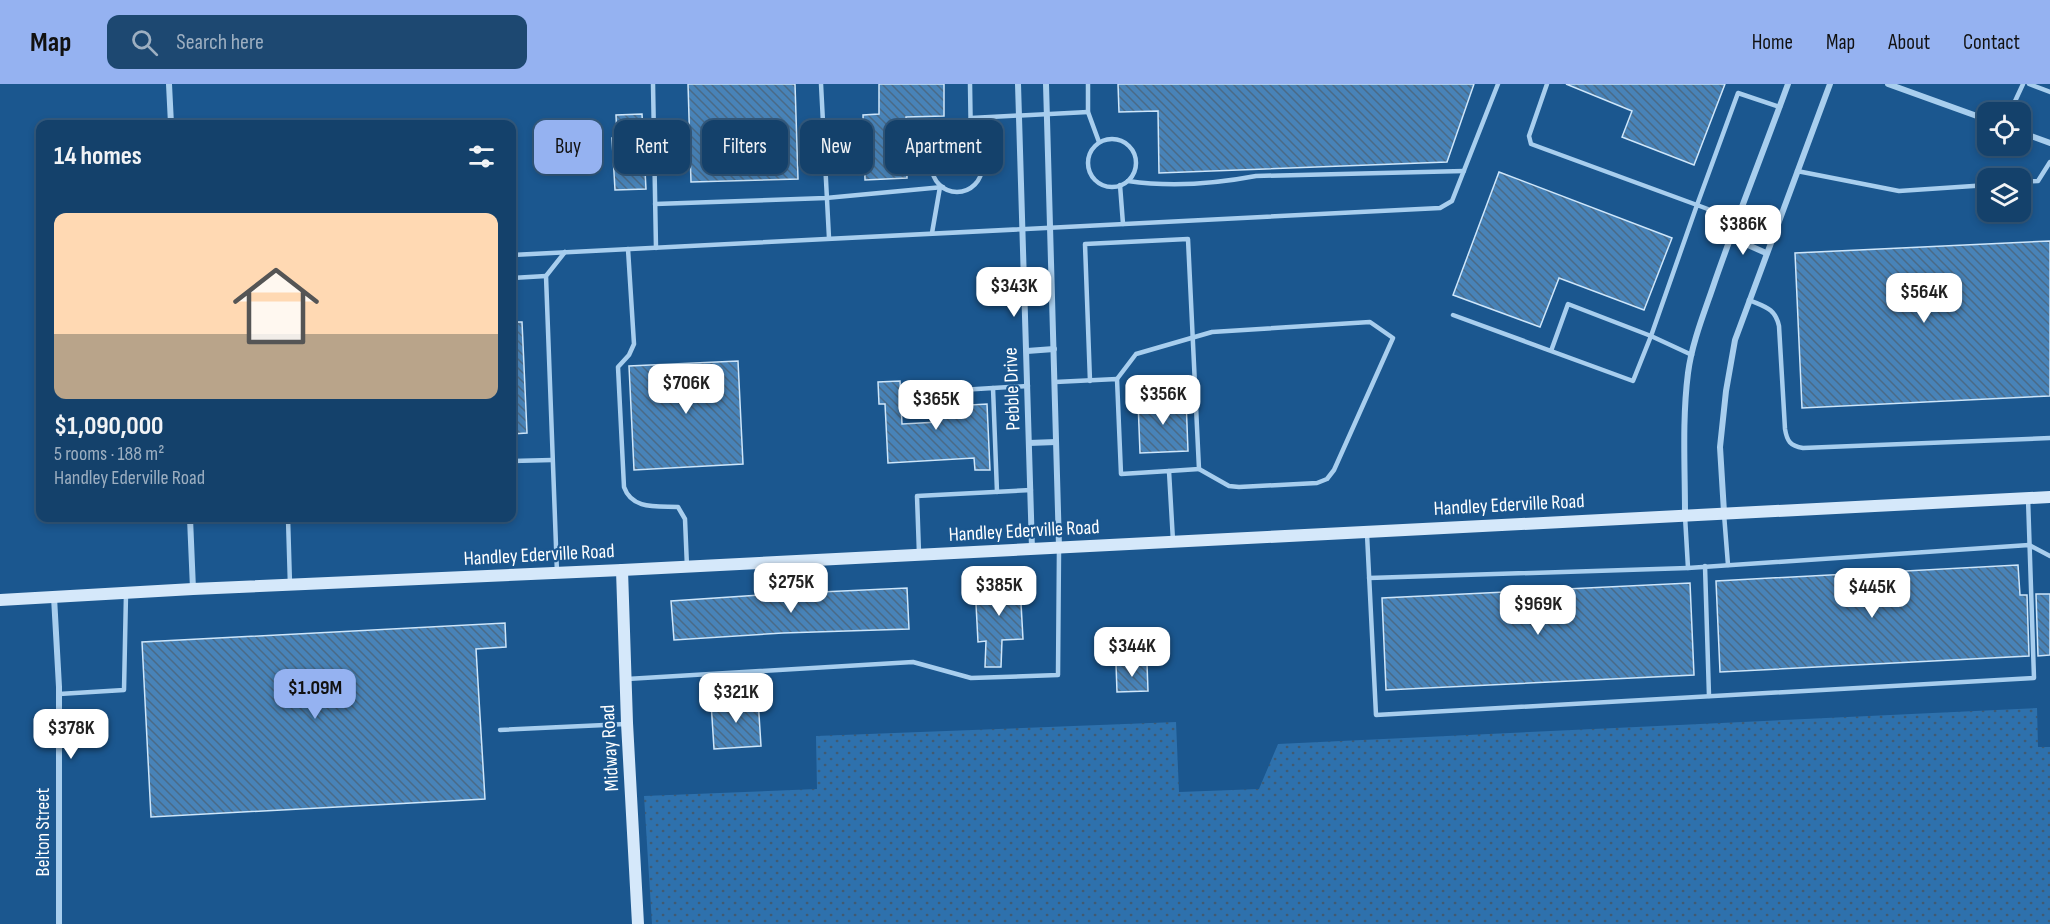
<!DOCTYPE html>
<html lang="en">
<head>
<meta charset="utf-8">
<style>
	:root { --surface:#14416b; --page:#1d4871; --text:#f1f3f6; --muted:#9dafc1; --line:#335a7e; --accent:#95b2f1 }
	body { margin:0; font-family:"Sofia Sans Condensed",sans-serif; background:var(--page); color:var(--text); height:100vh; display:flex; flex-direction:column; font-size:22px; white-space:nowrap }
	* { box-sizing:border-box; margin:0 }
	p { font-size:20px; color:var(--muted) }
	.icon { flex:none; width:33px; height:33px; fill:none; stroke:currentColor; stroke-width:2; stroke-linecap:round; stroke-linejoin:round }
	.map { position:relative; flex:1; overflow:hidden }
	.side { position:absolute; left:36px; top:36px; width:480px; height:402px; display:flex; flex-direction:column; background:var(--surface); border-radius:12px; box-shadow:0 3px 9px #0003,0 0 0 2px var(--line) }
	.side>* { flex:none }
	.top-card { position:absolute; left:534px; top:36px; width:570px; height:54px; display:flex; gap:12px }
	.fabs { position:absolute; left:1977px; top:18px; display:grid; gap:12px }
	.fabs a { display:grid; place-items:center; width:54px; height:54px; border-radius:12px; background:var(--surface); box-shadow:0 3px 9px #0003,0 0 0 2px var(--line); font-size:30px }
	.price { position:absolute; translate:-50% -51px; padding:0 14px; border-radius:12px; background:#fff; color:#222; font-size:20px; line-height:39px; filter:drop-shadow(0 2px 3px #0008) }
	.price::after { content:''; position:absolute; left:50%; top:36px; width:18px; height:14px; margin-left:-9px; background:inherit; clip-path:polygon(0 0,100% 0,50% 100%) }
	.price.current { background:var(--accent); color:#111 }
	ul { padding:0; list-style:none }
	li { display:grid; align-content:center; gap:12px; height:318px; padding:0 18px }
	li span { display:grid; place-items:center; height:186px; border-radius:12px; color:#555 }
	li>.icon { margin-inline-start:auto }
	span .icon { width:108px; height:108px; fill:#fffc; stroke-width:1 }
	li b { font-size:26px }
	h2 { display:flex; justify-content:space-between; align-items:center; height:72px; padding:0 18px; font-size:26px }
	.tag { padding:0 21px; border-radius:12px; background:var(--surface); box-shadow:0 3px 9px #0003,0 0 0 2px var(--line); font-size:21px; line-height:54px }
	.tag.current { background:var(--accent); color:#111 }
	header { display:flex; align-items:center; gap:36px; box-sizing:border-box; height:84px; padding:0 30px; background:var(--accent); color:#111 }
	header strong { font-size:28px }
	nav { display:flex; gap:33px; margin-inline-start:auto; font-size:21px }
	.search { width:420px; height:54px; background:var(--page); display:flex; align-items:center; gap:15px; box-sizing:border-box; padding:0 21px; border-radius:12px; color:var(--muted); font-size:22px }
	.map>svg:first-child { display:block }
	.grass { fill:url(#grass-dots) }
	.building { fill:url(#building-back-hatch); stroke:#cee6fa; stroke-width:1.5 }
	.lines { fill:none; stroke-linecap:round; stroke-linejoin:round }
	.lane { stroke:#a8ceee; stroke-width:4.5 }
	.street { stroke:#a8ceee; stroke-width:6 }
	.secondary { stroke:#d5e8fa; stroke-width:12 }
	.labels { text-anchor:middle; stroke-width:4.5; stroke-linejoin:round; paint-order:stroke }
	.street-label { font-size:20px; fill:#fff; stroke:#1b578f }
</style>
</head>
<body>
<header>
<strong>Map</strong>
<div class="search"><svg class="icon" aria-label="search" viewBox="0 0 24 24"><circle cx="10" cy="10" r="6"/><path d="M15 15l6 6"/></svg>Search here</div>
<nav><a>Home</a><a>Map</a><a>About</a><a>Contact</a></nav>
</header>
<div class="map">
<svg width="2050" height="840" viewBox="0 0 2050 840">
	<defs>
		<pattern id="grass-dots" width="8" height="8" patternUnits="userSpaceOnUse" patternTransform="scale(1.5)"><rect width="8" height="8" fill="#2e71ad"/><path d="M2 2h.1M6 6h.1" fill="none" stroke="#405b73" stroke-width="1.8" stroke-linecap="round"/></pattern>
		<pattern id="building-back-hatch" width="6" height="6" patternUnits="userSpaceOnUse" patternTransform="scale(1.5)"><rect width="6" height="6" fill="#4883b8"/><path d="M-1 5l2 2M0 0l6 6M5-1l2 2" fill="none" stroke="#4a6a87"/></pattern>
	</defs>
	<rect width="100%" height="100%" fill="#1b578f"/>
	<polygon class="grass" points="2037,624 2038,663 2050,663 2050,840 652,840 644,712 817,705 816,652 1176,638 1179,708 1259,705 1278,660"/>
	<g class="building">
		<polygon points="688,0 795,0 798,95 691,98"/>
		<polygon points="879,0 944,0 944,32 906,33 907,94 865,96 863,31 879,30"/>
		<polygon points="1118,0 1474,0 1447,78 1159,89 1158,27 1119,28"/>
		<polygon points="1566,0 1725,0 1694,81 1622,53 1632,27"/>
		<polygon points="642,30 646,105 615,106 612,54 617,54 616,31"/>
		<polygon points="1499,88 1672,154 1644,226 1559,194 1540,243 1453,211"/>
		<polygon points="2050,157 2050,312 1802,324 1795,169"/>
		<polygon points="512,238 522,238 527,349 512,350"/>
		<polygon points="738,277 743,380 634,386 629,282"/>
		<polygon points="900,297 902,340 938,338 937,317 970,316 970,321 987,320 990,386 975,386 974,374 888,379 885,320 879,320 878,298"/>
		<polygon points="1186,315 1188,367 1140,369 1138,317"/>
		<polygon points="2018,481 2020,511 2027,511 2029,572 1720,588 1716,497"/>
		<polygon points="1026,499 1027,519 1021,519 1023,555 1002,556 1001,583 985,583 986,557 978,558 975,501"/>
		<polygon points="1690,499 1694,591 1386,606 1382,514"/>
		<polygon points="907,504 909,545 783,549 674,556 671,517 777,510"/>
		<polygon points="2036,510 2050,510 2050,571 2038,572"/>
		<polygon points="505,539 506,563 476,565 485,715 151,733 142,558"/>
		<polygon points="1147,579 1148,607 1117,608 1116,580"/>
		<polygon points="758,615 761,662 714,665 711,618"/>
	</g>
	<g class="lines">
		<g class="lane">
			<polyline points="653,0 656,164"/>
			<polyline points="821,0 829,154"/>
			<polyline points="970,0 971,63"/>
			<polyline points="1088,0 1088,28 1099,58"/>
			<polyline points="1547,0 1529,52 1531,60 1697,121 1738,9 1780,23"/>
			<polyline points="2029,0 2050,8"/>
			<polyline points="2010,28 2023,0"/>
			<polyline points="971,34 1088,28"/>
			<circle cx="1112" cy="79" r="24"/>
			<circle cx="957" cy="83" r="25"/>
			<polyline points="1797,87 1899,107 1988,101"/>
			<path d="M1128,97C1170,103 1214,100 1256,92L1464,87"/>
			<polyline points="2020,98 2038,97 2050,78"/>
			<polyline points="1120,101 1123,140"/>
			<polyline points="655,120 826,114 943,103"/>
			<polyline points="932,149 940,103"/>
			<path d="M628,165L634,260L629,271L618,283L624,403C632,426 657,422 678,423L685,435L687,483"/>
			<polyline points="512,171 1440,124 1452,117 1498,0"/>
			<polyline points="512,194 546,192"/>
			<path d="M1749,216C1765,223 1775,224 1779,242L1785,345C1787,357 1790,362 1803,364L2050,354"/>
			<polyline points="1453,231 1633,297 1651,252 1568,220 1551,267"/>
			<polyline points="1692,271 1651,252 1697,121 1737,136"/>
			<polyline points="1117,295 1136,270 1212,248 1370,238 1393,254 1334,386 1327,395 1317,399 1239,403 1229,402 1199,385"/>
			<polyline points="1090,297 1085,160 1188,155 1199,385 1169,387"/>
			<polyline points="1055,298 1117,295 1121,390 1169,387 1173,457"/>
			<polyline points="993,304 1028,302"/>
			<polyline points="912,309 993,304 997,408"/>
			<polyline points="512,377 552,376"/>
			<polyline points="1724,430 1728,481"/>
			<polyline points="1685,432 1688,484 2029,461 2050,472"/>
			<polyline points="288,434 290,501"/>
			<polyline points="1367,450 1376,631 2034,594 2028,414"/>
			<polyline points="919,469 917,412 1031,406"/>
			<polyline points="1705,482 1709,612"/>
			<polyline points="557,489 546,192 565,168"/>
			<polyline points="1369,494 1688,484"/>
			<polyline points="627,595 913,578 971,594 1058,591 1059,466"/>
			<polyline points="59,610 124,606 126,510"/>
			<polyline points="500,646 626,640"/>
		</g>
		<g class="street">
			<polyline points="169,0 171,40"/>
			<polyline points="1018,0 1032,465"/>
			<polyline points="1046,0 1059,463"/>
			<polyline points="1888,0 1988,36"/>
			<polyline points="2020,48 2050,59"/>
			<polyline points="1730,153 1766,169"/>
			<polyline points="1027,267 1054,265"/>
			<polyline points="1029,359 1056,358"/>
			<polyline points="1724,428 1720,363 1726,307 1735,256 1830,0"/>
			<path d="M1685,430C1685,383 1682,336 1688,289C1692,258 1705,227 1715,197C1738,131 1764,66 1788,0"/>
			<polyline points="190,434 193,505"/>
			<polyline points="54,513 59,603 59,840"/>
		</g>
		<g class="secondary">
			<polyline points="622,486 627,639 638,840"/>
			<polyline points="0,516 193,505 622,486 2050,413"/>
		</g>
	</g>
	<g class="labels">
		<g class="street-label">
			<text transform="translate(1011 305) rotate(-92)" y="7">Pebble Drive</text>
			<text transform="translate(1509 420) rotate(-3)" y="7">Handley Ederville Road</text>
			<text transform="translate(1024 446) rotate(-3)" y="7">Handley Ederville Road</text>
			<text transform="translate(539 470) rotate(-3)" y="7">Handley Ederville Road</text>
			<text transform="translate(609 664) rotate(-93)" y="7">Midway Road</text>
			<text transform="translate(42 748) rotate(-90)" y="7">Belton Street</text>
		</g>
	</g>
</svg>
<div class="fabs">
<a><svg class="icon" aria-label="locate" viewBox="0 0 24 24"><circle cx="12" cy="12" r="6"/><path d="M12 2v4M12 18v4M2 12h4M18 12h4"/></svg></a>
<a><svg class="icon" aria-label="layers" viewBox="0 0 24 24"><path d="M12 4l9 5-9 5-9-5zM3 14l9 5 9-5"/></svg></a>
</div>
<b class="price" style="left:1743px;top:172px">$386K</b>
<b class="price" style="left:1014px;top:234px">$343K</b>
<b class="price" style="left:1924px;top:240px">$564K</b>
<b class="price" style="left:686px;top:331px">$706K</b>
<b class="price" style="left:1163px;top:342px">$356K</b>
<b class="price" style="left:936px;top:347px">$365K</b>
<b class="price" style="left:791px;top:530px">$275K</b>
<b class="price" style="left:999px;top:533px">$385K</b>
<b class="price" style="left:1872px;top:535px">$445K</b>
<b class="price" style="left:1538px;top:552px">$969K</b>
<b class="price" style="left:1132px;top:594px">$344K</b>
<b class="price current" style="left:315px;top:636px">$1.09M</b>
<b class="price" style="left:736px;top:640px">$321K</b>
<b class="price" style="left:71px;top:676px">$378K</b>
<div class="top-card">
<a class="tag current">Buy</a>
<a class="tag">Rent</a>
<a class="tag">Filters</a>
<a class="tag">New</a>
<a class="tag">Apartment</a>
</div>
<section class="side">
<h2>14 homes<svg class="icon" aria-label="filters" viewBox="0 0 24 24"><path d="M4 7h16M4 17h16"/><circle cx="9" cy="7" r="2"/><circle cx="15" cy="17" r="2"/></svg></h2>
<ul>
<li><span style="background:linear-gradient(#ffd9b3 65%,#b9a48a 0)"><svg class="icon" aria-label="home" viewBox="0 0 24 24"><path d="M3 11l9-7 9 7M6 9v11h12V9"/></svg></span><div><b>$1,090,000</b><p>5 rooms · 188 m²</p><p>Handley Ederville Road</p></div></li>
</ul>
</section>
</div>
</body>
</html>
